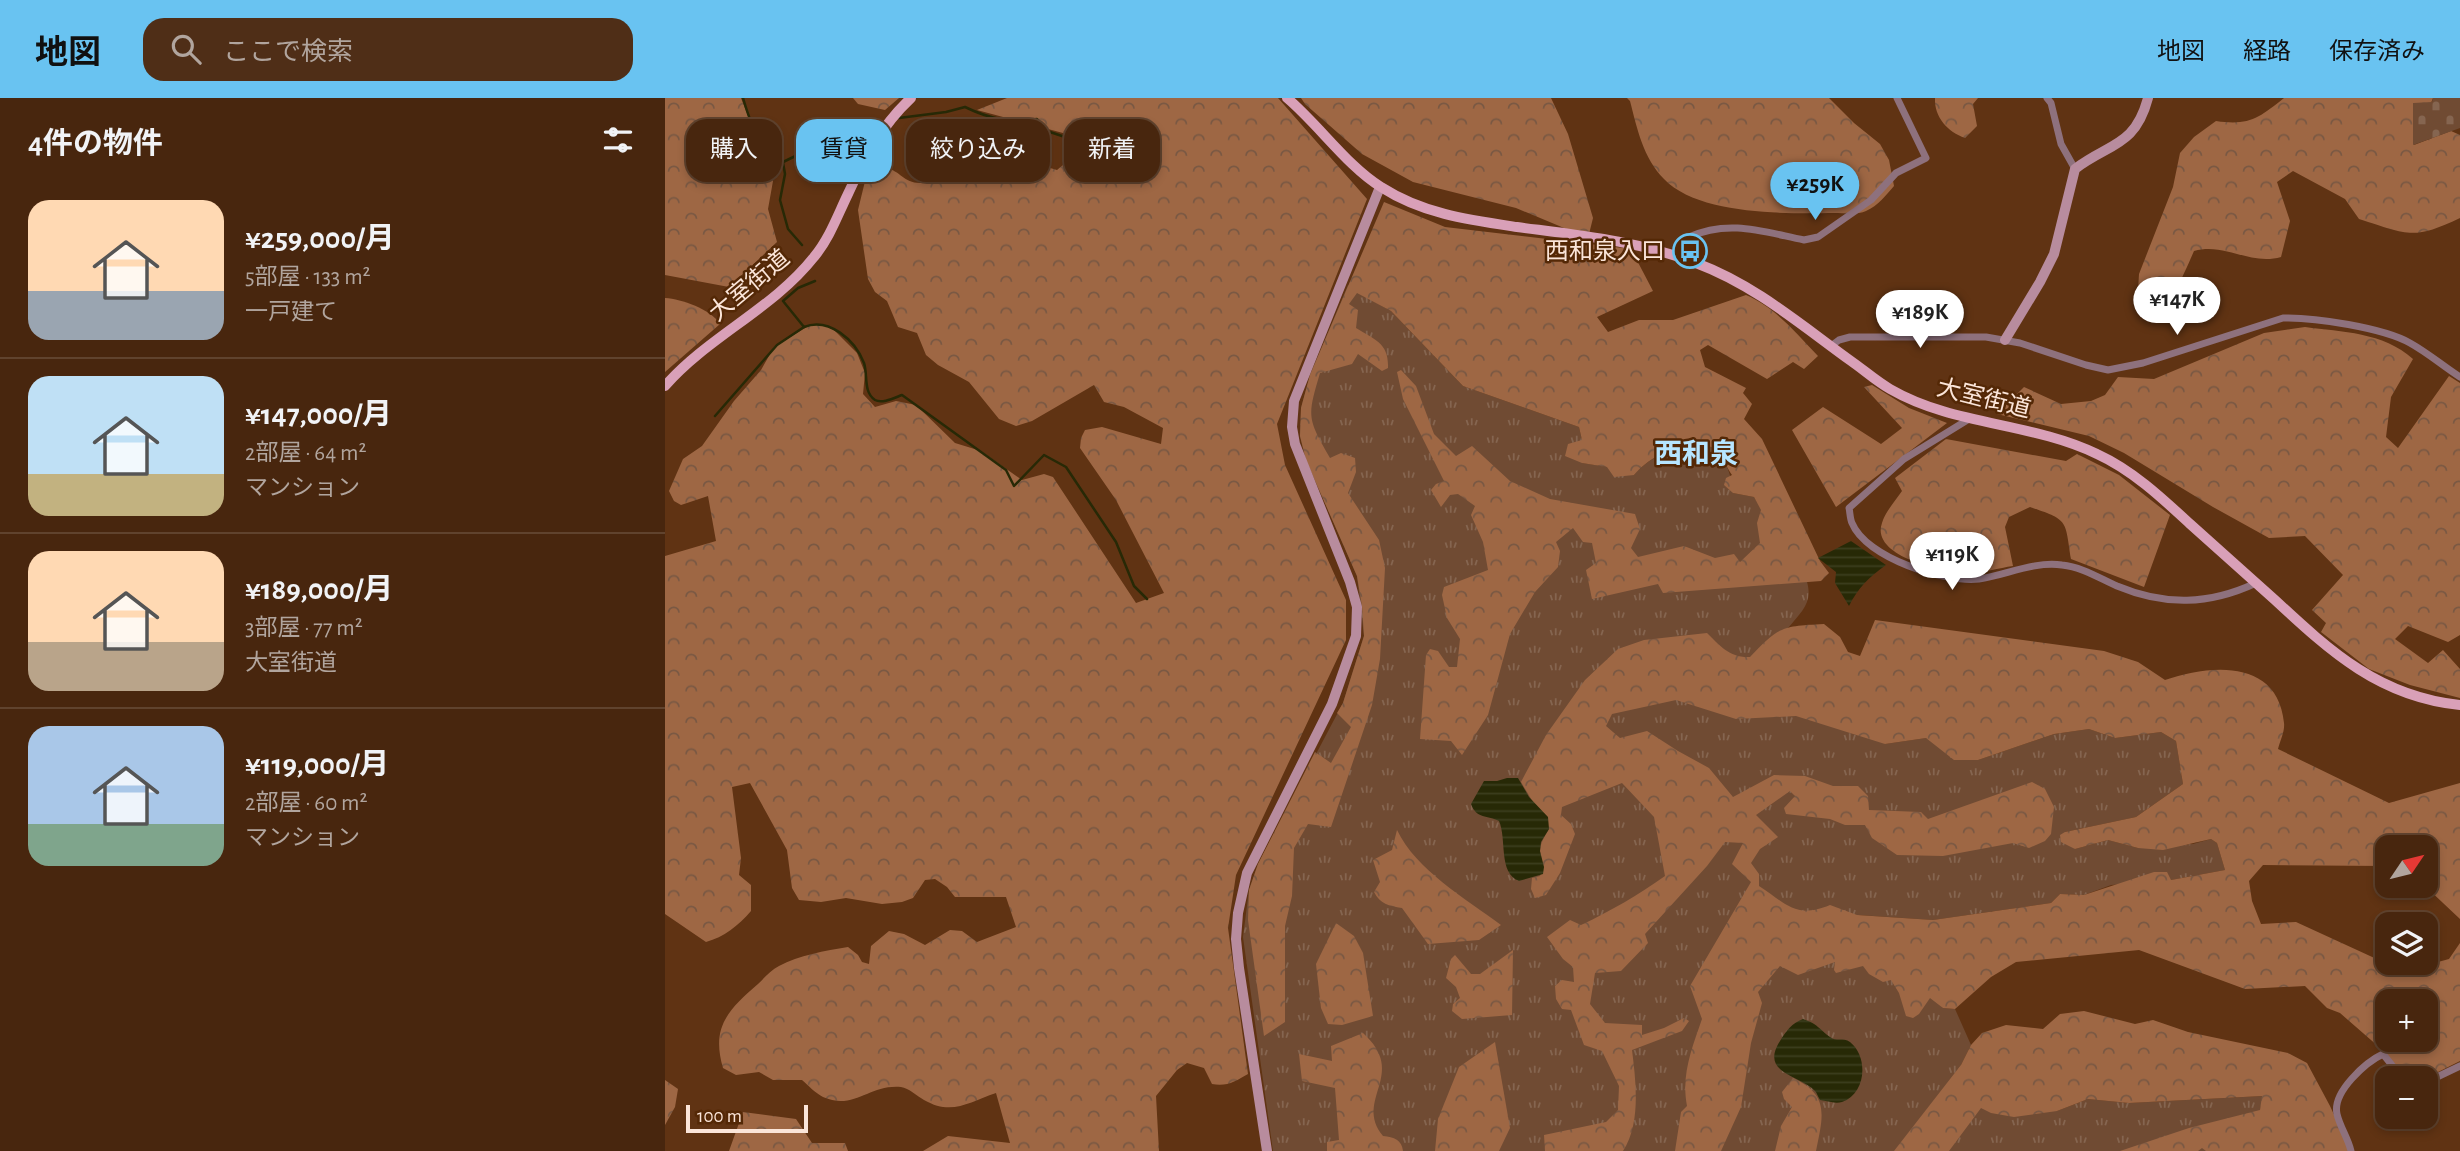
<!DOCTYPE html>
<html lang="ja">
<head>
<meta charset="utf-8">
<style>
	:root { --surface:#48260e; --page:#4f2e17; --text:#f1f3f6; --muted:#b1a59e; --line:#60432e; --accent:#69c3f1 }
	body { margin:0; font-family:"Alegreya Sans","Noto Sans JP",sans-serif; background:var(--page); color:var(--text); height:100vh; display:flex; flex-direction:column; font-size:26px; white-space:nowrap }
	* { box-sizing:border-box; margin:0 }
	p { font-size:23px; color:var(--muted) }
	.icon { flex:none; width:38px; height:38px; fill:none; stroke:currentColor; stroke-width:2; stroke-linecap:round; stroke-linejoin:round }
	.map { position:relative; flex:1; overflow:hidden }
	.drawer { display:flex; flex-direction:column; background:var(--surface); width:665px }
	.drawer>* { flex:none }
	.guide { position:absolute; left:21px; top:21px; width:665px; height:63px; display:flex; gap:14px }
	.needle { width:46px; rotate:55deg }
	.controls { position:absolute; left:1710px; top:737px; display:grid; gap:14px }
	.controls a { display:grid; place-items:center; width:63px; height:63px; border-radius:14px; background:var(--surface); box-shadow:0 4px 10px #0003,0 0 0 2px var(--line); font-size:35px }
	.scale { position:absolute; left:21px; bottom:18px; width:122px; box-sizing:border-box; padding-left:7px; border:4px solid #fbe5d9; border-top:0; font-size:19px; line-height:24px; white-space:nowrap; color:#fbe5d9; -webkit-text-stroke:5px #542806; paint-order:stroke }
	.price { position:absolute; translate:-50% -60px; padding:0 16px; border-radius:24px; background:#fff; color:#222; font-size:23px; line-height:46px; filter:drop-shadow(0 2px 4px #0008) }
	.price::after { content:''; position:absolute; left:50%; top:42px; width:21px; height:16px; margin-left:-10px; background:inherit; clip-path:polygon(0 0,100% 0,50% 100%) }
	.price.selected { background:var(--accent); color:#111 }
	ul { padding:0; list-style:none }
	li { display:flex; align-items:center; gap:21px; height:175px; padding:0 28px }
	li+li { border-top:2px solid var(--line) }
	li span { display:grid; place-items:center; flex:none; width:196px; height:140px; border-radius:21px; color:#555 }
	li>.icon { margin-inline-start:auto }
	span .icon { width:84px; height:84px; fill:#fffc; stroke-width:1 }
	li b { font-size:30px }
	h2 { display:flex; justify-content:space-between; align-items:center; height:84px; padding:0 28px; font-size:30px }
	.chip { padding:0 24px; border-radius:21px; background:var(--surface); box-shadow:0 4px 10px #0003,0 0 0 2px var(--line); font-size:24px; line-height:63px }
	.chip.selected { background:var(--accent); color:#111 }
	header { display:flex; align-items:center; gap:42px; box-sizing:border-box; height:98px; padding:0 35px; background:var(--accent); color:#111 }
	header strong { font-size:33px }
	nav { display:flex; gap:38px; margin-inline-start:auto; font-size:24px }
	.search { width:490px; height:63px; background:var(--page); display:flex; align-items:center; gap:18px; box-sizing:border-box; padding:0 24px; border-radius:21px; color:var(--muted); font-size:26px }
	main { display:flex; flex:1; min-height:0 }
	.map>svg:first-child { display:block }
	.grass { fill:url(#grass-tufts) }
	.forest { fill:url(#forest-crowns); fill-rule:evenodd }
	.cemetery { fill:url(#cemetery-stones) }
	.water { fill:url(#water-rules) }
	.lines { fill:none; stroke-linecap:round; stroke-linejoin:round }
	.stream { stroke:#272906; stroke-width:2.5 }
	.street { stroke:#8e717d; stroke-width:7 }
	.secondary { stroke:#b88c9e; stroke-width:10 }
	.primary { stroke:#d9a0b8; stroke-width:10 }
	.labels { text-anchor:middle; stroke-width:5; stroke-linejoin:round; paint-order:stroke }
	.poi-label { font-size:24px; fill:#fbe5d9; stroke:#542806; text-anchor:end }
	.street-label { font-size:24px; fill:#fbe5d9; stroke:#542806 }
	.quarter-label { font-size:28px; font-weight:bold; fill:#b6e5ff; stroke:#542806 }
</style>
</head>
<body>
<header>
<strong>地図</strong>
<div class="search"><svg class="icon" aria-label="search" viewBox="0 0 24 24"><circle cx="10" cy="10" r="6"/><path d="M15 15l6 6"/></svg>ここで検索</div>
<nav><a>地図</a><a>経路</a><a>保存済み</a></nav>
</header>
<main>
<section class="drawer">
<h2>4件の物件<svg class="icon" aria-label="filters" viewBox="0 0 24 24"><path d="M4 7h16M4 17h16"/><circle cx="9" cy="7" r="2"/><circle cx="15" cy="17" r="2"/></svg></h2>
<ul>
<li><span style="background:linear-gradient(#ffd9b3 65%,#9aa5b1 0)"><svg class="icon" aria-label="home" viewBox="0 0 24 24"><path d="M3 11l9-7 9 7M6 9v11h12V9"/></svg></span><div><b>¥259,000/月</b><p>5部屋 · 133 m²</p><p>一戸建て</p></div></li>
<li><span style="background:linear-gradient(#bfe0f5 70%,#c2b280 0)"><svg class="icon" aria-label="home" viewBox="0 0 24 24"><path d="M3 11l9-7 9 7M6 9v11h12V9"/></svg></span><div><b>¥147,000/月</b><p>2部屋 · 64 m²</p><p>マンション</p></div></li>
<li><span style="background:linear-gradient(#ffd9b3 65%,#b9a48a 0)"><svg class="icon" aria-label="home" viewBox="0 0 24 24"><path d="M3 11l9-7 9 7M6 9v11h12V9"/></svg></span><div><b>¥189,000/月</b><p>3部屋 · 77 m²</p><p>大室街道</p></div></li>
<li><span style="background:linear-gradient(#a9c7e8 70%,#7fa58c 0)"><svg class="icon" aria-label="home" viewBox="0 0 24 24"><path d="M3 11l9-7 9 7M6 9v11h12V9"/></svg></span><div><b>¥119,000/月</b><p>2部屋 · 60 m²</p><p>マンション</p></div></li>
</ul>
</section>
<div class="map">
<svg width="1795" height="1053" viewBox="0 0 1795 1053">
	<defs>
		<pattern id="grass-tufts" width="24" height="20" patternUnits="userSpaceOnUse" patternTransform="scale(1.75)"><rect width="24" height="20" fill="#704b33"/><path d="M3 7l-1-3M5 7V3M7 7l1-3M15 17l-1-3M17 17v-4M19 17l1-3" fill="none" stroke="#856550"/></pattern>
		<pattern id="forest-crowns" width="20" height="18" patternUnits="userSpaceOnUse" patternTransform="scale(1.75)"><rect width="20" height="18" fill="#9e6744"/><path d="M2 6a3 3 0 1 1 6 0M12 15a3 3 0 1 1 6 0" fill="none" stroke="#795843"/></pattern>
		<pattern id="cemetery-stones" width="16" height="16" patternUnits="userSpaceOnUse" patternTransform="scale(1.75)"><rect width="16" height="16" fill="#704b33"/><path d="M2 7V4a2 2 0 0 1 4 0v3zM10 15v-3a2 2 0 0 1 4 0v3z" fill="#856550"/></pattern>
		<pattern id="water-rules" width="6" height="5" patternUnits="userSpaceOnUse" patternTransform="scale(1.75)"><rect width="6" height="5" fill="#272906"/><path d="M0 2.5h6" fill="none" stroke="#3c3e1e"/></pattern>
	</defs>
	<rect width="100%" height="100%" fill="#603313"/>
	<path class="grass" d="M683,187L692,194L726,213L798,288L914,329L917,342V365L943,369L969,377C982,361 1017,341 1038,346C1059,351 1067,377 1068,395L1089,399L1142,484C1148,505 1136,514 1123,530L1220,646L1261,640L1313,662L1389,636L1424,631L1450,640L1496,634L1511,643L1518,686L1471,719L1400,734L1410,751L1443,742L1473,750L1528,746L1546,741L1552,745L1560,772L1506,782L1446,787L1419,797L1395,796L1386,805L1268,822L1194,817L1278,910L1290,911L1306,947L1296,967L1392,1013L1423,1001L1464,1005L1598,998L1595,1012L1581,1053H608L578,839L584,792L593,766L678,605L699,538L692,478L641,362L635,338L636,310L645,277Z"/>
	<g class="forest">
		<polygon points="0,0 76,0 108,83 103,111 112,144 64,189 0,177"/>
		<polygon points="188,0 234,0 220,12 193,6"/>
		<path d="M342,0H613L702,101L612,326L620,367L681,502V542L571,777L563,830L583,976C571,983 562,989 547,986L539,970L522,965L512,972L491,998L494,1053H258L283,1038L345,1045L331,995C304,1004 287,1018 259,1002C252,998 244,990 236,989C204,986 189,1013 158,999C150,995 143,987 137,982H108L94,974L71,977L58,970C46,929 63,912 93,886C99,880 106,872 114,868C134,857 160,853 183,849L193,857L197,864L204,866L206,848L224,833L239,836L260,847L285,832L297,833L312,844L351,829L341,799H290L282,789L270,781L260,782L248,800L237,804L217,806L181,800L156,804L134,802L127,790L122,752L85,685L67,689L76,760L74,777L86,787V813C73,828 59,839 41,844L0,816V458L51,443L43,398L16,407L9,403L4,393L18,361L37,348L69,303L96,272L109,249L145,227H159L170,233L192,255L200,275L198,296L210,309L231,303L251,307L290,345L316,353L357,382L379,376L388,379L471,505L499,495L451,402L415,350L416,340L420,332L437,329L496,346L498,330L459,309L439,304L429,287L367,323L351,328L334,321L304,284L273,267L261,257L252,235L233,229L222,203L210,194L203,181L193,112L203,71C209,71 215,70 221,70C237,73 240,89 263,84L266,66L278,56L289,52L337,56L392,72L413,54L409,45L398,35L312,12Z"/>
		<polygon points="636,0 886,0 903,36 928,120 923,140 851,110 748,84 697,56 640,6"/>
		<path d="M962,0H1164L1189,25L1215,46L1224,62L1229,88C1221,97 1213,108 1201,113C1193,117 1179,115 1169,115C1122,116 1033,117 999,81C978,60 972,30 965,3Z"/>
		<path d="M1270,0H1313L1308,6L1312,28L1300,40C1283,34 1269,19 1270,0Z"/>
		<path d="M1619,0H1768L1749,47L1786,33L1795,37V120C1747,143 1742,136 1694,121L1680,101L1628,73L1612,84L1625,123L1616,159C1585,168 1560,144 1529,153C1518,178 1507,206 1484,222L1472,210L1474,176L1508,89L1515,55L1529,39L1551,23C1584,28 1594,20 1619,0Z"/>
		<path d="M719,104L780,129L966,151L988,193L932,219L943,234L974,222H1008L1081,197C1110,209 1131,235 1153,258L1139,271L1128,264L1102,281L1043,247L1035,252L1040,269L1081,290L1078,295L1087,306L1079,321L1097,341L1155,463L1164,475L1156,483L998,495L993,486L927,501L921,472L931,465L927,445L918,444L908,430L891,444L895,453L893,469L870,494L845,536L823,617L797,657L786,643L755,641L761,557L765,551L773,553L784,569H792L795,541L782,520L777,497L779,489L823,472L818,444L806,417L810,408L793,396L785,397L776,409L766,392L771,386L779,383L738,301L732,274L736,272L751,288L769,336L791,358L807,348L845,383L885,401L970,416L975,431L966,450L973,459L1019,448L1050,460L1069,456L1075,464L1095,445L1092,425L1096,412L1089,399L1068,395L1059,387L1061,380L1067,377C1062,370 1058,359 1052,353C1030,333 984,358 969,377L949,379L942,369L917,365L900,358L903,346L917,342L914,329L798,288L726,213L692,195L684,206L693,212L691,230C710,242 724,245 723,270L717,273L693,256L687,266L655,275C642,319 642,320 665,360L676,355L690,360L691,374L683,395L714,442L720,470L715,561L707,607L666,729L643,726L629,750L627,798L620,828V924L599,938L583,822L584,792L593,766L650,654L666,665L686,629L672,615L678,605L699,538L697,508L692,478L641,362L635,338L636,310L645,277Z"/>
		<path d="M0,200C17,201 45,211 55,226L0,274Z"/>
		<path d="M1640,229C1677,234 1718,234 1748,261L1726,299L1721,339L1733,350L1784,278L1795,285V537L1783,544L1743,528L1730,541L1763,565L1778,552L1795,571V600L1745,587L1704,571L1656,534L1661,525L1647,512L1678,477L1640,438L1604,440L1548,409L1459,355L1424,338L1332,316L1359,289L1396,306L1426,303L1440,297L1453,279L1489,281L1599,235Z"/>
		<polygon points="1207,287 1244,310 1282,325 1171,409 1127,332 1158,309 1216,346 1237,330 1199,289"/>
		<path d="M1281,341L1401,363L1412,356L1454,377L1505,417L1479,489L1406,461C1400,422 1404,422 1365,409L1344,419L1340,429L1348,468C1333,470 1315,476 1300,475C1277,474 1205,458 1217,425C1220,414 1231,402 1237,393L1230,380Z"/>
		<path d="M1210,522L1439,553L1473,564L1500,582C1546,566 1613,561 1619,625C1620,633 1615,643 1613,651L1724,705L1795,685V821L1760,788V749H1722V768L1598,767L1584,783L1587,803L1596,826L1631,824L1729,869L1762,867L1784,861L1795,845V963L1769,976L1755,977L1735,971L1714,949L1675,915L1662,910L1640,888L1580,891L1474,852L1351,864L1326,879L1290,911L1278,910L1265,900L1254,916L1248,920L1241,918L1234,895L1226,882L1218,884L1204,876L1198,868L1171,875L1169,872L1170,864L1133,877L1115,868L1093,894L1097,905L1086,945L1076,1009L1056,1053H1010L1016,1014L1022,1008C1016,977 1027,950 1037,921L1025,888L1086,784L1067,766L1078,745L1060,744L1042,768L980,836L983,845L956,873L930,875L925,906L940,925L977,927V937L999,930L1019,920L1024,923L1017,933L967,952C971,984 976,1025 958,1053H880L879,1037L941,1024L953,1012L954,988L937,953L919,947L906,912L897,911L891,901L890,888L897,882L909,884L908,869L898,861L882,839L905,822L916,827C946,813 973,797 1000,778L989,719L957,685L897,709L896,717L906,726L910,736L895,775L881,797L870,800L866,791L867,780L875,778C880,768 876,764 875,754C875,745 880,738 884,731L856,684L881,637L920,582L953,551L979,542L1042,535C1055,548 1065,560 1085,559C1114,529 1116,528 1159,526L1175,539L1183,554L1195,558ZM1011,602L1071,621L1131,618L1220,646L1261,640L1289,662H1313L1389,636L1424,631L1450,640L1496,634L1511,643L1518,686L1471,719L1400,734L1395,737L1396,744L1410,751L1443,742L1473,750L1498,752L1546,741L1552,745L1560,772L1506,782L1502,774H1489L1419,797L1395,796L1386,805L1268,822L1192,817L1165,807C1131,821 1123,807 1094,788V776L1086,765L1095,751L1113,739L1091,717L1125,693L1130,698L1119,710L1121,716L1165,721L1180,727H1200L1207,740L1232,757L1278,758L1348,745L1364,750L1380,743L1386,736L1389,709L1380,691L1367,684L1263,721L1256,714L1204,712L1203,698L1193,688H1168L1140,678L1109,677L1068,699L1044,670L1013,653L982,633L955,640L941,628L947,616ZM1722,903H1760V942H1722Z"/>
		<path d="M732,732C751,772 801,801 836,827L814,842L763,846L737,810C724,808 715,806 709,794L715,784L708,762L727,752Z"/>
		<polygon points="671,825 689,838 698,855 708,918 677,927 663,926 656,910 651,866"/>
		<polygon points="848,852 847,917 797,921 787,913 788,906 795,900 791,889 781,880 786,861 790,857 806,876 815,876"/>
		<polygon points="1419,913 1470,926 1488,922 1523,934 1623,955 1642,965 1665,1008 1682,1045 1683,1053 1541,1053 1537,1050 1533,1053 1455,1053 1524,1030 1595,1012 1597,998 1464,1005 1423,1001 1392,1013 1349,1019 1326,1015 1316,1010 1284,1053 1229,1053 1296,967 1306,947 1317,935 1341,927 1378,931 1395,916"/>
		<path d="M698,935C744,977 688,1001 718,1038C729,1039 737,1042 738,1053H662V1044L674,1042L670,990L637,983L634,956L667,963L666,948Z"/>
		<polygon points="830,944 845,1030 834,1053 770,1053 773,1021 794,969"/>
		<path d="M1128,980C1165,997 1158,1018 1151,1053H1110L1116,1028L1127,1009L1119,1001L1117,994Z"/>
		<polygon points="0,982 13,991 10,1009 0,1027"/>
		<polygon points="78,1014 131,1021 147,1045 180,1045 183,1053 64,1053"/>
	</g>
	<polygon class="cemetery" points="1768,0 1795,0 1795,30 1748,47 1748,5 1767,4"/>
	<g class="water">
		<path d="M1186,443L1221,467C1204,479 1193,490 1184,508L1170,485L1171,474L1153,460Z"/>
		<path d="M842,680H853L864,699L883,719L884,731L876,744L875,753L879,769L878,776L854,783C833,775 842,741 834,723C823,717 811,721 806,706L819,683H832Z"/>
		<path d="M1138,921C1153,926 1154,931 1165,939C1171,944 1178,939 1185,944C1204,959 1201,996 1177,1004C1170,1006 1162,1003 1155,1002C1153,999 1152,995 1150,993C1136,977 1094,976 1115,943C1121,933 1127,925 1138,921Z"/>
	</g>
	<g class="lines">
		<g class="stream">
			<path d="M78,0C88,33 89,38 117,59L120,76L115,102L123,131L137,147"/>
			<path d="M234,20L281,14L300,9C325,21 344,25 372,21L382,33L415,44"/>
			<polyline points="118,64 193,28"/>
			<path d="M150,183L133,190L118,203L139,229C164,219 190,242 199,265C203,277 198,294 210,302C217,306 229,300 237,297L341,372L349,388L379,357L401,369L451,444L469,488L482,501"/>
			<polyline points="50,318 112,247 139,229"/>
		</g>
		<g class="street">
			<polyline points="1382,0 1386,5 1396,46 1410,71"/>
			<path d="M1013,158L1019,143L1024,139C1064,121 1099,134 1139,142L1153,139L1206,102L1231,75L1261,60L1232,0"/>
			<path d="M1166,248L1174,242L1185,239H1321L1355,245L1421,267L1443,272L1478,265L1618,220C1649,219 1719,230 1745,245C1763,255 1778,268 1795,279"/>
			<path d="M1304,321L1239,361L1184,410C1185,414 1185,421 1187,425C1201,460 1280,485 1314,481C1341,477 1369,463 1397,467C1417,469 1434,480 1452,488C1500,508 1544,507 1591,485"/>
			<polyline points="1760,981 1770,980 1795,968"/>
			<path d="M1686,1053C1683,1040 1675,1029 1672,1016C1667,994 1701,964 1718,956L1734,976L1749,980"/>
		</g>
		<g class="secondary">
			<path d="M1340,242L1375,184L1389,156L1410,71C1444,45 1470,49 1483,0"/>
			<polyline points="602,1053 574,870 571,841 573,815 582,775 667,606 691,538 692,509 685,484 630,346 627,329 629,303 715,89"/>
		</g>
		<g class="primary">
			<path d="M622,0C653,26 683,69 716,89C758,116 804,122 852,129C912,137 974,143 1031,165C1090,187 1136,227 1186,263C1199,272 1211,283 1225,291C1289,328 1366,324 1432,356C1467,372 1496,399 1524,425C1553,451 1581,476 1610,502C1666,554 1715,599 1795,607"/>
			<path d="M0,288C44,238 108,211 149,159C164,141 172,119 182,98C199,61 216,28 246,0"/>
		</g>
	</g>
	<defs>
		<g id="bus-ring" transform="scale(1.75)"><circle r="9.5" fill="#542806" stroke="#69c3f1" stroke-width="1.5"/><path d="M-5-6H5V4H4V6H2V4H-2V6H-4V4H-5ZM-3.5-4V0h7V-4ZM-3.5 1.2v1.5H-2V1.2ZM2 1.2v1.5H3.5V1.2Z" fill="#69c3f1"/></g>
	</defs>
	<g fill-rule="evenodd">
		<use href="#bus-ring" x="1025" y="153"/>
	</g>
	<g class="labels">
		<g class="poi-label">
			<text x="1000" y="161">西和泉入口</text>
		</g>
		<g class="street-label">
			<text transform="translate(84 187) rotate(-40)" y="8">大室街道</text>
			<text transform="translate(1319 300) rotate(14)" y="8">大室街道</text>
		</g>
		<g class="quarter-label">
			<text x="1031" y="365">西和泉</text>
		</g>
	</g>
</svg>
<div class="controls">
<a><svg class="needle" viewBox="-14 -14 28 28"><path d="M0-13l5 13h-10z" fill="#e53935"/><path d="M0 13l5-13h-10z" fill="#b1a59e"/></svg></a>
<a><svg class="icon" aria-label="layers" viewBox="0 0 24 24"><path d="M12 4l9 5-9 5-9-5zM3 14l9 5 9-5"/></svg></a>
<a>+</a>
<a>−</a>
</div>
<div class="scale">100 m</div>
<b class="price selected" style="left:1150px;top:124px">¥259K</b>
<b class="price" style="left:1512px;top:239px">¥147K</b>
<b class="price" style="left:1255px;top:252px">¥189K</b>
<b class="price" style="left:1287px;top:494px">¥119K</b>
<div class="guide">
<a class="chip">購入</a>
<a class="chip selected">賃貸</a>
<a class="chip">絞り込み</a>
<a class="chip">新着</a>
</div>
</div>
</main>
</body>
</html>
